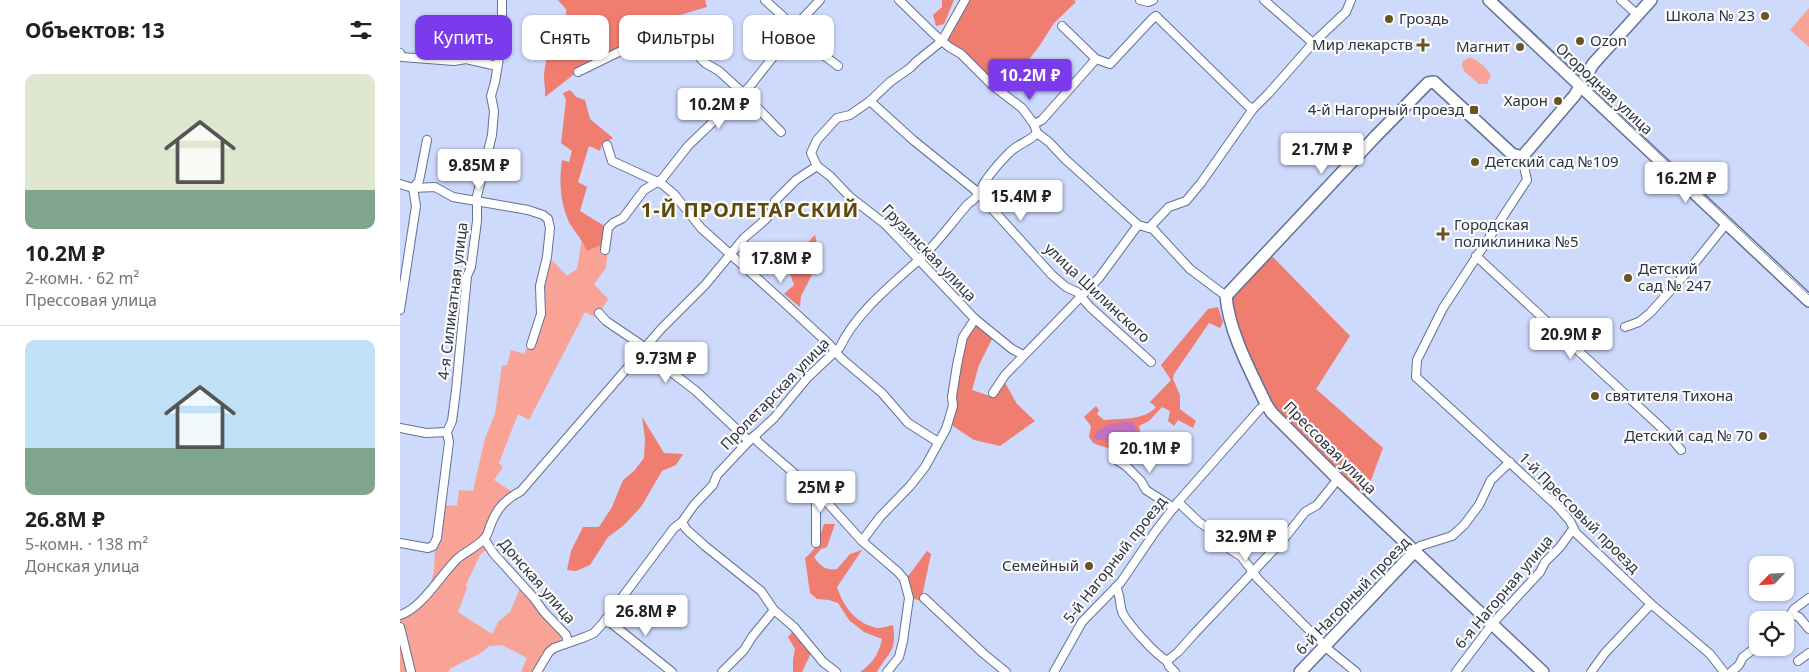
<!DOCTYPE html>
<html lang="ru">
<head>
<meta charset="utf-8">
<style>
	:root { --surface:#fff; --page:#f6f6f6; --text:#202124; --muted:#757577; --line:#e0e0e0; --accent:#7c3aed }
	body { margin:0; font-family:"Noto Sans",sans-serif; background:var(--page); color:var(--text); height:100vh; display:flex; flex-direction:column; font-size:19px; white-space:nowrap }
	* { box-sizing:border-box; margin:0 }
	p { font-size:16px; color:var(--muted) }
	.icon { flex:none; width:28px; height:28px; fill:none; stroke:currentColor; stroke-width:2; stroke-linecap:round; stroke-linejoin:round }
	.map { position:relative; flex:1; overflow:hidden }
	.sheet { display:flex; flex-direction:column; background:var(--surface); width:400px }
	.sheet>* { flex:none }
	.guide { position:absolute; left:15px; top:15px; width:475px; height:45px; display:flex; gap:10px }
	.needle { width:32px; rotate:245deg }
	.tools { position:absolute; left:1349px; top:556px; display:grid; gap:10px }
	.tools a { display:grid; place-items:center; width:45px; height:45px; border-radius:10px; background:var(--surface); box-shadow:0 1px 4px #0004; font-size:25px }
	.price { position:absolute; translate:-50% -42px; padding:0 11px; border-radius:5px; background:#fff; color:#222; font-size:16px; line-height:32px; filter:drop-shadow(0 1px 2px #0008) }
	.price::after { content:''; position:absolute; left:50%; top:30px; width:15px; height:11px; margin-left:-8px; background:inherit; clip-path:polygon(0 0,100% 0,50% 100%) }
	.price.active { background:var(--accent); color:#fff }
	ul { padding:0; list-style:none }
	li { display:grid; align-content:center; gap:10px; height:265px; padding:0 25px }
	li+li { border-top:1px solid var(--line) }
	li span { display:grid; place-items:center; height:155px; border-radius:10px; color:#555 }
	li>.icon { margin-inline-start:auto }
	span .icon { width:90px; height:90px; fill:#fffc; stroke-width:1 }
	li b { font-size:21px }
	h2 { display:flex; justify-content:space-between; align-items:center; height:60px; padding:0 25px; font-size:21px }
	.chip { padding:0 18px; border-radius:10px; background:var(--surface); box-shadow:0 1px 4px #0004; font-size:18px; line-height:45px }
	.chip.active { background:var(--accent); color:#fff }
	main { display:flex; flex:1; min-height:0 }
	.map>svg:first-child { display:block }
	.green { fill:#f9a397 }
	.forest { fill:#ef7d70 }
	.water { fill:#c372c0 }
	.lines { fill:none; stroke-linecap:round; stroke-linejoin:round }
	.street-casing { stroke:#627196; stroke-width:10 }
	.secondary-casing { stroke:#627196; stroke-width:14 }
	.street { stroke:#fff; stroke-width:8 }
	.secondary { stroke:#fff; stroke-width:11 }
	.tram { stroke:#78829a; stroke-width:1 }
	.poi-dot { fill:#675422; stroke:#fbfbfb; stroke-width:2 }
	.labels { text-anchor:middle; stroke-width:4.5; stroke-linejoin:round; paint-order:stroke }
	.poi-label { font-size:15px; fill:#2c3343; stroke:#fbfbfb; text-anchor:end }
	.street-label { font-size:15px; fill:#2c3343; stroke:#fbfbfb }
	.district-label { font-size:20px; font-weight:bold; letter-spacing:1px; fill:#5e490a; stroke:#fbfbfb }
</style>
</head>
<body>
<main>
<section class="sheet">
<h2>Объектов: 13<svg class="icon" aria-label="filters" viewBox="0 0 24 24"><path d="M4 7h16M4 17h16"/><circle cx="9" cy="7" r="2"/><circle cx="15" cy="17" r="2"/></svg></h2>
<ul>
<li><span style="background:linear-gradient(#dfe7d0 75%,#7fa58c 0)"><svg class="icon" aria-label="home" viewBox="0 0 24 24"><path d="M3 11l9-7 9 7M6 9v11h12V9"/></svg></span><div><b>10.2M ₽</b><p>2-комн. · 62 m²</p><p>Прессовая улица</p></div></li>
<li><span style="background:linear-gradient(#bfe0f5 70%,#7fa58c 0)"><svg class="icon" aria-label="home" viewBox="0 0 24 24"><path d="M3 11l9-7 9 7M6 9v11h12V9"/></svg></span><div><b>26.8M ₽</b><p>5-комн. · 138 m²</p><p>Донская улица</p></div></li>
</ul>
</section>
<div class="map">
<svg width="1409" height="672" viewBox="0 0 1409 672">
	<rect width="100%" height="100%" fill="#cddafc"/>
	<g class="green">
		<polygon points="1409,8 1409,47 1390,30"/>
		<path d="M1070,57C1079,61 1087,68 1091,76L1087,84H1079L1065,72L1062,66L1063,61Z"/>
		<polygon points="206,227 210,231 206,268 194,284 208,299 197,318 185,312 129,420 118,414 99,463 103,467 94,480 114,493 104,498 95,511 82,536 30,587 34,571 35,547 44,505 57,506 59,490 73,491 85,438 95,414 102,365 107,365 111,350 124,354 133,334 149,263 153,261 167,276 177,269 182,239"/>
		<polygon points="84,544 85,551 80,555 66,585 67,588 58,612 92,634 99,621 110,612 121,586 162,633 162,638 134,672 121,672 127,658 102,645 89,646 81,653 51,668 48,672 0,672 0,618 61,559"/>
	</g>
	<g class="forest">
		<path d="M158,0H305L307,7L270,18L271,25L187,64L145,97C146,89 144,84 144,77C145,58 152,50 147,29L158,30L167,25L166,9Z"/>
		<polygon points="542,0 554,0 544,24 536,26 533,15 542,7"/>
		<polygon points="568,0 674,0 676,2 654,23 640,45 612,82 608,96 547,42 546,37"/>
		<path d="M170,90L176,97L185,100L190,119L213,138L202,144L200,151L189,146L178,182L187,187L180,211L206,227L201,245L187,251C182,239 173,230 168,220C160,201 159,180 162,160L169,162L172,151L161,143L166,100L163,93Z"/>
		<path d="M415,235L417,244L408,263L412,275L401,296L400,307L384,294L394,285L389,271C391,263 394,261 400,254C405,248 408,241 415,235Z"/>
		<polygon points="870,254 950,336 916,389 983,448 964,499 876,412 838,335 831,306 832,297"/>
		<path d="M818,307L823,322L820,328L809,323L774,374L773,379L780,395V409L796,421L793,428L778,420L774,426L768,421L770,411L762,407L749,421L739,426L742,440L738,448C730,446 725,449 717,449C709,449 701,446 693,443L689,437L691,426L684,417L696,406L699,410L697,414L704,420C722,418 743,421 756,407L750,402L771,380L761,365L808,309Z"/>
		<polygon points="574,326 578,326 593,337 579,365 572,390 593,397 604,381 617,404 635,421 600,446 574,440 550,424 565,338"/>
		<polygon points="242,417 264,453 283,454 276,465 262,471 241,507 223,526 208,537 190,565 176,571 167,570 171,551 183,527 199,527 212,507 223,480 234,471 244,458 245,438"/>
		<path d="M424,524H435L427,547L421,549L414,557C420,566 426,571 437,569L450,554L462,550L437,587C443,606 456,624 477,628C482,628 488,626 493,625C497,652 489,651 477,672H460C472,664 479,654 482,639L464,632L449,620L438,603L429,600L417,599L410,593L405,558C418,548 419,539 424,524Z"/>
		<polygon points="527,551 531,554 521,601 512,598 510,585 506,579"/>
		<polygon points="393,631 411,653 402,672 393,672 393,660 395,649 388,637"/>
	</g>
	<path class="water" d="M732,421C754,456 710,439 694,439L696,432L710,424Z"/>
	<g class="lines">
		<g class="street-casing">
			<g id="street">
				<polyline points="365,0 389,22 393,32 438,66"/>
				<polyline points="499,0 535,35 549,47 561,54 592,85 622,108 634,124 637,133 649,142 665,159 738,225 753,229 790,269 826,296"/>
				<polyline points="740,0 748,2 753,0"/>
				<polyline points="864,0 913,43"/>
				<polyline points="1221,0 1238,15"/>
				<polyline points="662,26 696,59"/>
				<polyline points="0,53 2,57 54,61 66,59 97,66"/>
				<polyline points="178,72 268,28 275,32 305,63 319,71 343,93 381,132"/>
				<polyline points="470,101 513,140 575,190 652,275 666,287 677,292 690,307 751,362"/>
				<polyline points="634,124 642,120 696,59 710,64 752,19 756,16 848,106 853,109"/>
				<polyline points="207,145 212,161 262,184 274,194 301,228 378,297 429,344 441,358 482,393 508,423 538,442"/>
				<polyline points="1122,157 1127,180 1043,308 1017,360 1016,377 1157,506 1170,521 1176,533 1251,604 1310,654 1324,672"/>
				<polyline points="417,166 430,176 450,197 485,224 575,319 612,349 623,355"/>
				<polyline points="0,184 13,188 35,187 53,197 128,210 143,215 148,219 150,228 147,257 140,286 141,314 131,345"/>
				<polyline points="749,228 769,207 786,201 801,183 853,109 869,93 913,43 946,12 951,0"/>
				<polyline points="205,250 208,228 213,223 223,218 244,190 262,179 288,146 350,86 393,32 401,20 420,0"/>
				<polyline points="1076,256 1266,432 1281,450"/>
				<polyline points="0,310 16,206 13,188 19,181 27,140"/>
				<polyline points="199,313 206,321 240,344 248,354 296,391 349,441"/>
				<polyline points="1225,327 1239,322 1250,313 1289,270 1326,224"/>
				<polyline points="593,393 605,375 699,278 738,225"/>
				<polyline points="0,428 26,433 47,432"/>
				<polyline points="354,436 358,442 424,499 462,541 498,572 504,579 509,598 503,641 499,657 487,672"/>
				<polyline points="715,459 726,466 741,481 746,490 774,508"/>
				<polyline points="778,502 799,522 815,533 831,550 841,556 858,579 929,650 956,672"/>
				<polyline points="282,522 286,529 305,546 361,591 374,610 394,627 423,662 436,672"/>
				<polyline points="84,539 94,554 133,597 144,612 166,635 168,642"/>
				<polyline points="462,541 480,517 510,486 525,467 546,429 553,406 552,397 557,365 563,337 575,319"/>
				<polyline points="0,543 28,548 33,546 37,538 49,442 47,432 52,421 56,390 67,276 71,267 77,221 77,196 92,135 94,111 91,96 95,82 102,40 102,0"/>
				<polyline points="416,543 416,498 419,495"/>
				<polyline points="1015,551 1020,546 1052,536 1064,525 1079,505 1091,480 1110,462"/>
				<path d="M716,587C721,595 719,606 723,614C731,627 754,653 767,661L769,666L775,672"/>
				<polyline points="524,598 584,654 606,672"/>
				<polyline points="1391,614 1399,617 1409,629"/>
				<path d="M0,615C21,609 40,576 57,559C65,552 77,547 85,538C88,534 89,529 91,524C97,508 106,499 121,491L261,329L305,285L344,238L365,220L370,215L375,201L396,180L417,166L411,153L417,140L437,118L450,115L470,101L490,82L510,68L517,61L542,41L565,0"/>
				<polyline points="206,619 272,672"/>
				<polyline points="1384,620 1391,614 1394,609 1409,598"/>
				<polyline points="0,627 11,672"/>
				<polyline points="767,661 778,652 795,633 883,540 905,512 917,505 938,479"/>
				<polyline points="1398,661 1409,653"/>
				<path d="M137,672L149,652L154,648L185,637L194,633L203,623L274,528L282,522L294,505L313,485L317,475L347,443L374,418L408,377L440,347C456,312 495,282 523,256C539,241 553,221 568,204C580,196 579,190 586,180C593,170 601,161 609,153C617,144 631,141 637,133"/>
				<polyline points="322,672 344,650 352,637 374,610"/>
				<polyline points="654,672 682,622 721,582 755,532 778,502 860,409 866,404"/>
				<polyline points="1056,672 1093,623 1140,572 1145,562 1160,547 1173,529"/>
				<polyline points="1191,672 1205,653 1251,604"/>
				<polyline points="1331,672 1339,665 1343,657 1358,646"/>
			</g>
		</g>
		<g class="secondary-casing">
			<g id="secondary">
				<polyline points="1089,0 1409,301"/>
				<polyline points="900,672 1015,551"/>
				<path d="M1143,672L938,479L872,413L866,404C851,372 829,332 826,296L975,137L1028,83L1034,82L1112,154L1122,157L1175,95L1193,64L1251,0"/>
			</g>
		</g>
		<use href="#street" class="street"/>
		<use href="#secondary" class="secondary"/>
		<polyline class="tram" points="1097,0 1409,295"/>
	</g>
	<g class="poi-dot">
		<circle cx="1365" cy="16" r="5"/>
		<circle cx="989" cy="19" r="5"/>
		<circle cx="1180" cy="41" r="5"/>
		<path d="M1020.5 37.5h5v5h5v5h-5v5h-5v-5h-5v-5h5z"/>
		<circle cx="1120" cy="47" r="5"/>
		<circle cx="1158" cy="101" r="5"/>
		<rect x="1069" y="105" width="10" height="10" rx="2.5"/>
		<circle cx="1075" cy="162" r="5"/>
		<path d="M1040.5 226.5h5v5h5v5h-5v5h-5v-5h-5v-5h5z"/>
		<circle cx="1228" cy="278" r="5"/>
		<circle cx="1195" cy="396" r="5"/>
		<circle cx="1363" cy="436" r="5"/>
		<circle cx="689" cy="566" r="5"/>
	</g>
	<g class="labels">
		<g class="poi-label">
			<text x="1355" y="21">Школа № 23</text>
			<text x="999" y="24" text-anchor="start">Гроздь</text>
			<text x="1190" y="46" text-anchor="start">Ozon</text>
			<text x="1013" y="50">Мир лекарств</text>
			<text x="1110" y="52">Магнит</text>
			<text x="1148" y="106">Харон</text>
			<text x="1064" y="115">4-й Нагорный проезд</text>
			<text x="1085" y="167" text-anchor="start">Детский сад №109</text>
			<text x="1054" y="230" text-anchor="start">Городская<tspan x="1054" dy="17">поликлиника №5</tspan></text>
			<text x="1238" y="274" text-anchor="start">Детский<tspan x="1238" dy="17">сад № 247</tspan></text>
			<text x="1205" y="401" text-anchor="start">святителя Тихона</text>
			<text x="1353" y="441">Детский сад № 70</text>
			<text x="679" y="571">Семейный</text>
		</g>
		<g class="street-label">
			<text transform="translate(1204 89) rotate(43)" y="5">Огородная улица</text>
			<text transform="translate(529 253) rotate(46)" y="5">Грузинская улица</text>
			<text transform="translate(697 293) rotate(43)" y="5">улица Шилинского</text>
			<text transform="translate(53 301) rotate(-83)" y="5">4-я Силикатная улица</text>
			<text transform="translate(375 394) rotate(-46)" y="5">Пролетарская улица</text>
			<text transform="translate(930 448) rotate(45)" y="5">Прессовая улица</text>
			<text transform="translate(1179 513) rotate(45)" y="5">1-й Прессовый проезд</text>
			<text transform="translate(715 560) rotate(-52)" y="5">5-й Нагорный проезд</text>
			<text transform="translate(137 581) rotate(49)" y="5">Донская улица</text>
			<text transform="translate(1104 592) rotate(-50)" y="5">6-я Нагорная улица</text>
			<text transform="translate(953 596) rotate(-46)" y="5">6-й Нагорный проезд</text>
		</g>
		<g class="district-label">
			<text x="350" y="217">1-Й ПРОЛЕТАРСКИЙ</text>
		</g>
	</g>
</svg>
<div class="tools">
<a><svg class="needle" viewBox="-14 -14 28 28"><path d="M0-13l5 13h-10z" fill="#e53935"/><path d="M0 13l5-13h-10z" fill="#757577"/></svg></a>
<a><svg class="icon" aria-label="locate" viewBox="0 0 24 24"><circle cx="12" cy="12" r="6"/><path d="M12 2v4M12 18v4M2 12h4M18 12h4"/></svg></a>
</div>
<b class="price active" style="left:630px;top:101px">10.2M ₽</b>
<b class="price" style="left:319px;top:130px">10.2M ₽</b>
<b class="price" style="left:922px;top:175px">21.7M ₽</b>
<b class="price" style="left:79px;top:191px">9.85M ₽</b>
<b class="price" style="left:1286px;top:204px">16.2M ₽</b>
<b class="price" style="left:621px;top:222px">15.4M ₽</b>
<b class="price" style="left:381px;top:284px">17.8M ₽</b>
<b class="price" style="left:1171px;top:360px">20.9M ₽</b>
<b class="price" style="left:266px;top:384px">9.73M ₽</b>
<b class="price" style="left:750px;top:474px">20.1M ₽</b>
<b class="price" style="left:421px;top:513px">25M ₽</b>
<b class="price" style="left:846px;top:562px">32.9M ₽</b>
<b class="price" style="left:246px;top:637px">26.8M ₽</b>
<div class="guide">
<a class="chip active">Купить</a>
<a class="chip">Снять</a>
<a class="chip">Фильтры</a>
<a class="chip">Новое</a>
</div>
</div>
</main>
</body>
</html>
